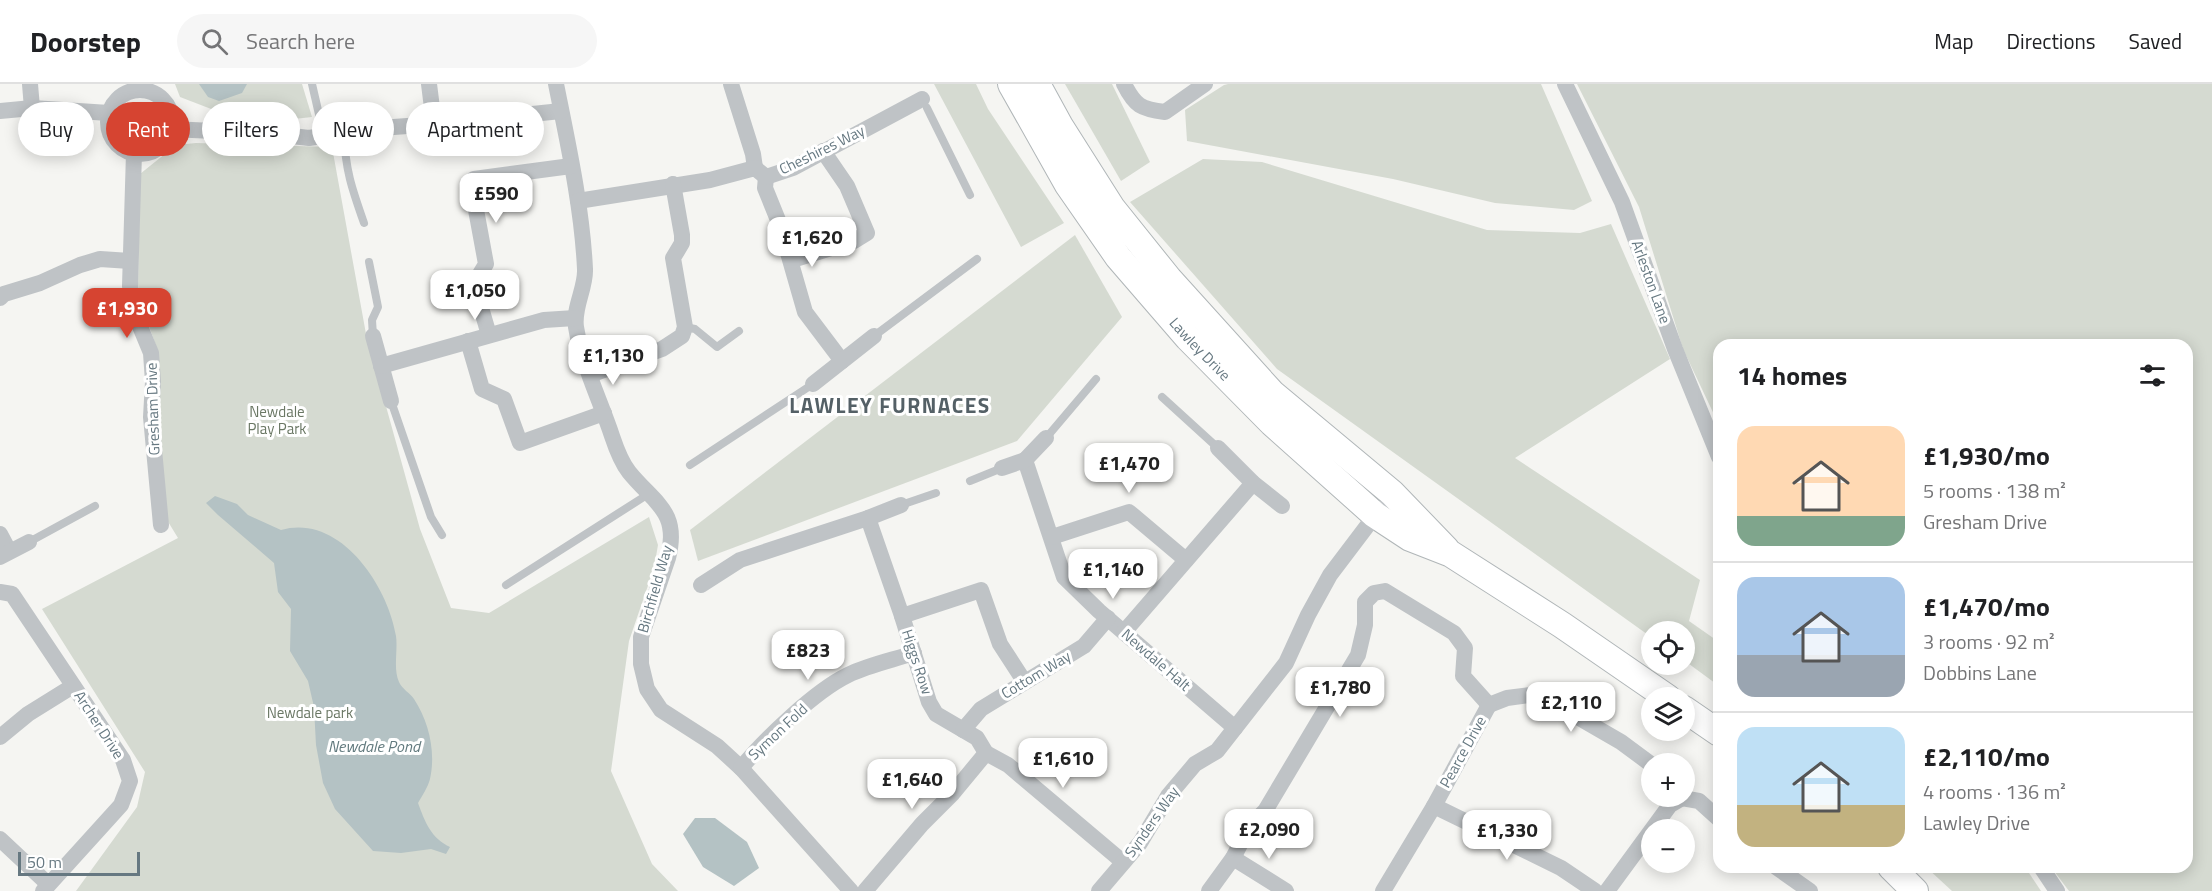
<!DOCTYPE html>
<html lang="en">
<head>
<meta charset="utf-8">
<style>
	:root { --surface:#fff; --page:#f6f6f6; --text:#202124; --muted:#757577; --line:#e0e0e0; --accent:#d64431 }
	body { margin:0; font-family:"Titillium Web",sans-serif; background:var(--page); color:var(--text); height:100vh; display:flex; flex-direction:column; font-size:22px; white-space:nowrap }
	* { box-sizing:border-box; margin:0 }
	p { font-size:20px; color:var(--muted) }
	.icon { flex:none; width:33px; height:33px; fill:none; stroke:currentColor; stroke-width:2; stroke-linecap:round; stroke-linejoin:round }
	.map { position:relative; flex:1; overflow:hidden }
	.side { position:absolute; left:1713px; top:255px; width:480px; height:534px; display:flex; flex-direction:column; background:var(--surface); border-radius:18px; box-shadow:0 3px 15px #0003 }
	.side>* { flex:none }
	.hud { position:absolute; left:18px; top:18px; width:570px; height:54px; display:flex; gap:12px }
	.controls { position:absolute; left:1641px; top:537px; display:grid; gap:12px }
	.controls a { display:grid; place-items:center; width:54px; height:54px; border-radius:50%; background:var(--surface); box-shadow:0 3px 15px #0003; font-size:30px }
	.scale { position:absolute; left:18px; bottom:15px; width:122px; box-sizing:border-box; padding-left:6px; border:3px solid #667881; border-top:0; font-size:16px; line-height:21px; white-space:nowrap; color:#667881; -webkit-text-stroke:4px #fff; paint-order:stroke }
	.price { position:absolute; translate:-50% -51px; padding:0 14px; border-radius:12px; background:#fff; color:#222; font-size:20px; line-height:39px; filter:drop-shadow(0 2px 3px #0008) }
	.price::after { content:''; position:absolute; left:50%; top:36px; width:18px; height:14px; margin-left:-9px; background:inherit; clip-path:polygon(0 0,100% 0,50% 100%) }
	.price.on { background:var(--accent); color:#fff }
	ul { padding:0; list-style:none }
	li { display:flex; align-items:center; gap:18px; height:150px; padding:0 24px }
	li+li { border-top:2px solid var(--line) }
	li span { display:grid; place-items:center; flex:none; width:168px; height:120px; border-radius:18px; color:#555 }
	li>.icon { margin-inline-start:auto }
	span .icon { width:72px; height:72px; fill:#fffc; stroke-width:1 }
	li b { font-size:26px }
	h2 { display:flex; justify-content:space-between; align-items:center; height:72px; padding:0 24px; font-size:26px }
	.tag { padding:0 21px; border-radius:27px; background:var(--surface); box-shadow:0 3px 15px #0003; font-size:21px; line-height:54px }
	.tag.on { background:var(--accent); color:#fff }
	header { display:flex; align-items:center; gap:36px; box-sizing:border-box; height:84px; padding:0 30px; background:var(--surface); border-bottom:2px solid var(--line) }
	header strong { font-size:28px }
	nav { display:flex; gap:33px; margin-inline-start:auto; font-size:21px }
	.search { width:420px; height:54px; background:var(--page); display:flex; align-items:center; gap:15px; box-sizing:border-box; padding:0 21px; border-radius:33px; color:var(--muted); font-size:22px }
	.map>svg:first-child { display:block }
	.green { fill:#d5dad1 }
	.water { fill:#b4c2c4 }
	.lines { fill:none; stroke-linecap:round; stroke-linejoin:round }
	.primary-casing { stroke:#b0b6b8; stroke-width:28 }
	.service { stroke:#bfc3c6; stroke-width:8 }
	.minor { stroke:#bfc3c6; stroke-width:16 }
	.primary { stroke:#fff; stroke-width:26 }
	.labels { text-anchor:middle; stroke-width:6; stroke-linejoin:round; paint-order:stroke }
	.street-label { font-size:15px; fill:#667881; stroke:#fff }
	.park-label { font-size:15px; fill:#6b7865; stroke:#fff }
	.water-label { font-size:16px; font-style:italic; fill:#627a7e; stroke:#fff }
	.district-label { font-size:21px; font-weight:bold; letter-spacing:1.5px; fill:#546066; stroke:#fff }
</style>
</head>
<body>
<header>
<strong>Doorstep</strong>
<div class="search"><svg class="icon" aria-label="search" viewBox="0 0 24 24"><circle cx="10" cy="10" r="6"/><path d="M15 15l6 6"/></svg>Search here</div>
<nav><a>Map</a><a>Directions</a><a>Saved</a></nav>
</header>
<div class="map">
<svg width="2212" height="807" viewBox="0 0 2212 807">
	<rect width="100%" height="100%" fill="#f5f5f2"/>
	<g class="green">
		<polygon points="175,0 302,0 312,33 285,36 219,28 180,13"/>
		<polygon points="934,0 976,0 988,25 1064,139 1021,163"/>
		<polygon points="1065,0 1112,0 1150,78 1121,97"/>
		<polygon points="1228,0 1541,0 1592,117 1574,126 1495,119 1393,95 1187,57 1185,26 1224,1"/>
		<polygon points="1577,0 2212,0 2212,807 2069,807 2051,783 2187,783 2187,261 1719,261 1719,341 1683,265 1639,123"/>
		<polygon points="196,59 332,63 366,250 420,445 451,524 489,529 649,433 658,461 654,484 629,557 611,687 652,780 678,807 76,807 137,723 145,688 42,525 178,454 167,436 158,342 158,267 143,226 138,201 140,90 176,61"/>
		<polygon points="1203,75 1262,78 1487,146 1580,149 1611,140 1670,275 1515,374 1700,496 1689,537 1719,558 1719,602 1685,577 1684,548 1652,548 1651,553 1277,285 1130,118"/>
		<polygon points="1075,151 1122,233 1017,357 698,477 690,446"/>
		<polygon points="1926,783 2025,783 2041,807 1952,807"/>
	</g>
	<g class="water">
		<polygon points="199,0 247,0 242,9 219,17 208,13"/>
		<path d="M215,412L237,420L248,431L281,446C340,429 388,502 396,552C398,566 393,585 399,598C402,605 410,609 414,615C429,638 436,668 430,695C428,703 422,712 418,719C425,738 431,754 450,763L446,770L431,765L401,769L373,767L335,725L323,699L316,661L314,623L308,597L290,567L291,525L278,508L274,479L218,431L206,419Z"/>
		<polygon points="695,734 715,734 747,758 759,784 734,802 703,783 683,750"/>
	</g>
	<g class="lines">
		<g class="primary-casing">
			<g id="primary">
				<path id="s1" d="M1011,0L1068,101L1118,173L1188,254L1272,339L1375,431L1410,454L1451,470L1562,541L1668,614"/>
				<polyline points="1037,0 1060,42 1112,124 1169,195 1272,309 1392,409 1446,465"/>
				<polyline points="1684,625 1719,649"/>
				<polyline points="1891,783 1915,807"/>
			</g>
		</g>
		<g class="service">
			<polyline points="312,0 324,52"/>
			<polyline points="927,24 970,111"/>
			<path d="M344,49C345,85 352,105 364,139"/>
			<polyline points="369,178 378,223 372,236 373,252"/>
			<polyline points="685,243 695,245 717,263 739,247"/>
			<polyline points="874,252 977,175"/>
			<polyline points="1162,313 1218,364"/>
			<polyline points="391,317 431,433 442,451"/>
			<polyline points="1046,354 1096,295"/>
			<polyline points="690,381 813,300"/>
			<polyline points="970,397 1002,384"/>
			<polyline points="901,421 936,409"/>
			<polyline points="29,458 95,422"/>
			<polyline points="506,501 650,409"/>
		</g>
		<g class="minor">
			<polyline points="30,0 32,24"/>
			<polyline points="429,0 434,40"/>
			<path d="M556,0C568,60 582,123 585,185C586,204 573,223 576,243C582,280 600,316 612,352C616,364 621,378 629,388C654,419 680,427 668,474L641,553V580L647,605L661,626L717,662L741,684L851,807"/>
			<polyline points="731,0 753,70 755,84"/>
			<path d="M1124,0C1135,22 1141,25 1165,28L1205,0"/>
			<polyline points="1565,0 1622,118 1675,265 1719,373"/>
			<circle cx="140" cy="38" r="32"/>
			<polyline points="0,27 32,24 109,29"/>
			<polyline points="171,45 275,50 309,54 367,45 434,40 561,27"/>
			<polyline points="134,69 130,202 134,228 151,269 153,298 151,333 161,441"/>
			<polyline points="766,93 765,104 780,141 805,228 842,277"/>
			<polyline points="578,117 710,96 755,84 766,93 793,84 922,15"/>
			<polyline points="792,176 854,157 867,149 847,102 823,67"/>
			<polyline points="0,214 4,210 40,199 80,181 100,175 130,177"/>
			<polyline points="489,251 474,200 486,180 472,104 474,95 571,82"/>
			<polyline points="373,252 391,317"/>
			<polyline points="468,257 482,305 504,315 520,359 604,329"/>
			<polyline points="381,282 544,236 575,234"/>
			<polyline points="590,291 662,265 682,252 685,243 673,174 682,159 682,151 673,100"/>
			<polyline points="813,300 874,252"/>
			<polyline points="1046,354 1025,376 1064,493 1099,527 1235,644"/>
			<polyline points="1218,364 1253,399 1282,422"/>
			<polyline points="1002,384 1025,376"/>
			<polyline points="868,434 902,532 929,618 936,630 977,654 986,669 1008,681 1123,778"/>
			<polyline points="0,450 9,467"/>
			<polyline points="1052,453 1129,428 1186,476"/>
			<polyline points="0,473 29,458"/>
			<polyline points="701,501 740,476 868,434 901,421"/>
			<polyline points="0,508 12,510 123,676 130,697 121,721 43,807"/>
			<polyline points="902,532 981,506 1000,560 1024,597"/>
			<polyline points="1124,548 1253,399"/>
			<polyline points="1489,621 1507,614 1538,610 1621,658 1652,681"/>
			<polyline points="963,646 981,625 1084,562 1108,534"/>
			<polyline points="0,653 28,630 73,602"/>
			<path d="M741,684C765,655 815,607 848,591C868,581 893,576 914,569"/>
			<polyline points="1682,714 1699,717 1719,735"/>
			<polyline points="1434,722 1561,784 1595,807"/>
			<polyline points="0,755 48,800"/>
			<polyline points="1233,774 1286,807"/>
			<polyline points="1776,783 1810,807"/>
			<polyline points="2041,783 2057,807"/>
			<polyline points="865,807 922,740 953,709 986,669"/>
			<polyline points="1099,807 1140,759 1168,712 1195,680 1217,667 1286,579 1308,531 1330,491 1380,425"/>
			<polyline points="1209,807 1233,774 1249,743 1265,727 1358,571 1365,541 1365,518 1374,509 1385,507 1454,549 1465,564 1463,592 1489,621"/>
			<polyline points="1383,807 1434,722 1489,621"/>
			<polyline points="1607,807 1670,721 1682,714"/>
		</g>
		<use href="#primary" class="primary"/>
	</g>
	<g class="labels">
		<g class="street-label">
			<text transform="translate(822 66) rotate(-26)" y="5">Cheshires Way</text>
			<text transform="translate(1651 198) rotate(70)" y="5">Arleston Lane</text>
			<text dy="5" stroke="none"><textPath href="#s1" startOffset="327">Lawley Drive</textPath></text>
			<text transform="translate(153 325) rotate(-92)" y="5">Gresham Drive</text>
			<text transform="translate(655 505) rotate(-74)" y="5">Birchfield Way</text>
			<text transform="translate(1156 576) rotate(41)" y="5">Newdale Halt</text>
			<text transform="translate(917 578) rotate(72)" y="5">Higgs Row</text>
			<text transform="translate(1036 591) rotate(-31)" y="5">Cottom Way</text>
			<text transform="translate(99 641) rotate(57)" y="5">Archer Drive</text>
			<text transform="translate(778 648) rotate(-43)" y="5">Symon Fold</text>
			<text transform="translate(1463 668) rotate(-61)" y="5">Pearce Drive</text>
			<text transform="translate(1152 738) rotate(-55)" y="5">Synders Way</text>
		</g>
		<g class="park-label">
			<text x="277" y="333">Newdale<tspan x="277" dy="17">Play Park</tspan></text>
			<text x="310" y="634">Newdale park</text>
		</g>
		<g class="water-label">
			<text x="374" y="668">Newdale Pond</text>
		</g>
		<g class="district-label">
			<text x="890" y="329">LAWLEY FURNACES</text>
		</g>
	</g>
</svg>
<div class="controls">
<a><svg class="icon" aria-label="locate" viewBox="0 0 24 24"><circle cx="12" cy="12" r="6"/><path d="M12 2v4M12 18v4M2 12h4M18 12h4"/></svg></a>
<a><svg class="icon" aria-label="layers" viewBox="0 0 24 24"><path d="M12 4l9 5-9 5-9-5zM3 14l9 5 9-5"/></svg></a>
<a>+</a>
<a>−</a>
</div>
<div class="scale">50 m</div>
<b class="price" style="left:496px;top:140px">£590</b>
<b class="price" style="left:812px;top:184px">£1,620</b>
<b class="price" style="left:475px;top:237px">£1,050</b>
<b class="price on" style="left:127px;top:255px">£1,930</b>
<b class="price" style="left:613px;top:302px">£1,130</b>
<b class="price" style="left:1129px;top:410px">£1,470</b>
<b class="price" style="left:1113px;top:516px">£1,140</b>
<b class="price" style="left:808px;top:597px">£823</b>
<b class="price" style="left:1340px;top:634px">£1,780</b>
<b class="price" style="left:1571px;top:649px">£2,110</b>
<b class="price" style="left:1063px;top:705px">£1,610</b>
<b class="price" style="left:912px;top:726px">£1,640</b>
<b class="price" style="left:1269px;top:776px">£2,090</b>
<b class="price" style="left:1507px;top:777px">£1,330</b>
<div class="hud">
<a class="tag">Buy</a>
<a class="tag on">Rent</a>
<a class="tag">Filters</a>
<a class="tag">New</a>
<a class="tag">Apartment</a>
</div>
<section class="side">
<h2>14 homes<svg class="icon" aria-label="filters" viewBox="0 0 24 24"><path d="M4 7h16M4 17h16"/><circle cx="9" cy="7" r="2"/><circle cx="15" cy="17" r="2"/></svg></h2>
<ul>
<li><span style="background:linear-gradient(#ffd9b3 75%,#7fa58c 0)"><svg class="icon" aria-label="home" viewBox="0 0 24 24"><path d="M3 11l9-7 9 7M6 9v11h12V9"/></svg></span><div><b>£1,930/mo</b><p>5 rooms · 138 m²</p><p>Gresham Drive</p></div></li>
<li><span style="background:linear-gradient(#a9c7e8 65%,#9aa5b1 0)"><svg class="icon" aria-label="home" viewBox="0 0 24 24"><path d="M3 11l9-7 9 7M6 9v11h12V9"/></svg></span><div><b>£1,470/mo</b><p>3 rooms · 92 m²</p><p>Dobbins Lane</p></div></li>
<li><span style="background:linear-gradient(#bfe0f5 65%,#c2b280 0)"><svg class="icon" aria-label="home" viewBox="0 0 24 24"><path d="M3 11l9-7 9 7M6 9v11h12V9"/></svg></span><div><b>£2,110/mo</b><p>4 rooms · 136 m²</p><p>Lawley Drive</p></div></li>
</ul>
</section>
</div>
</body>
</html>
